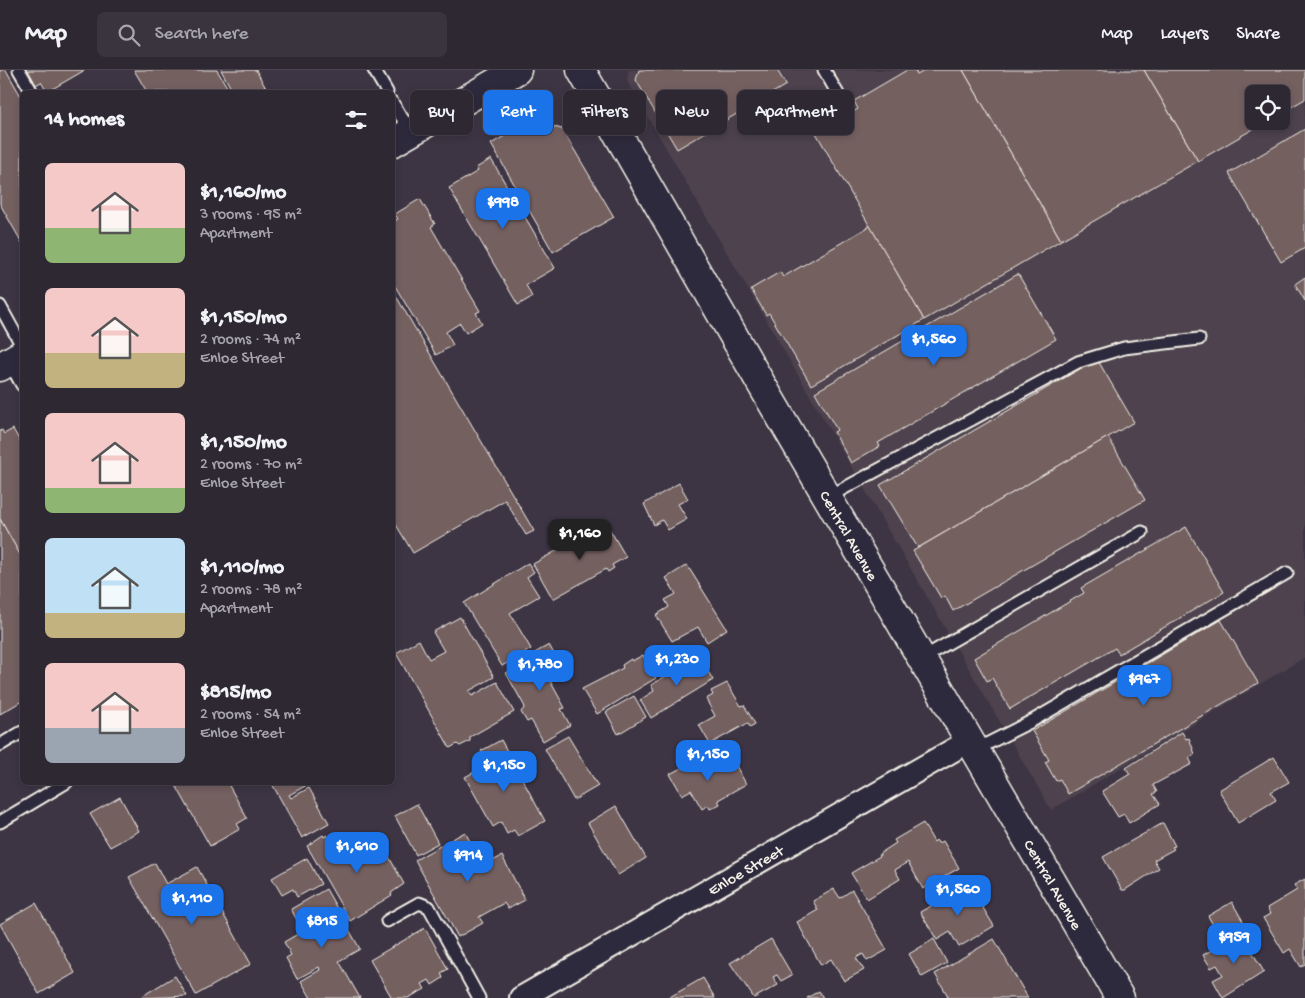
<!DOCTYPE html>
<html lang="en">
<head>
<meta charset="utf-8">
<style>
	:root { --surface:#2e2833; --page:#3a343f; --text:#f1f3f6; --muted:#a7a6ac; --line:#49444e; --accent:#1a73e8 }
	body { margin:0; font-family:"Gochi Hand",sans-serif; background:var(--page); color:var(--text); height:100vh; display:flex; flex-direction:column; font-size:19px; white-space:nowrap }
	* { box-sizing:border-box; margin:0 }
	p { font-size:16px; color:var(--muted) }
	.icon { flex:none; width:28px; height:28px; fill:none; stroke:currentColor; stroke-width:2; stroke-linecap:round; stroke-linejoin:round }
	.map { position:relative; flex:1; overflow:hidden }
	.side { position:absolute; left:20px; top:20px; width:375px; height:695px; display:flex; flex-direction:column; background:var(--surface); border-radius:8px; box-shadow:0 2px 8px #0003,0 0 0 1px var(--line) }
	.side>* { flex:none }
	.guide { position:absolute; left:410px; top:20px; width:475px; height:45px; display:flex; gap:10px }
	.buttons { position:absolute; left:1245px; top:15px; display:grid; gap:10px }
	.buttons a { display:grid; place-items:center; width:45px; height:45px; border-radius:8px; background:var(--surface); box-shadow:0 2px 8px #0003,0 0 0 1px var(--line); font-size:25px }
	.price { position:absolute; translate:-50% -42px; padding:0 11px; border-radius:10px; background:var(--accent); color:#fff; font-size:16px; line-height:32px; filter:drop-shadow(0 1px 2px #0008) }
	.price::after { content:''; position:absolute; left:50%; top:30px; width:15px; height:11px; margin-left:-8px; background:inherit; clip-path:polygon(0 0,100% 0,50% 100%) }
	.price.on { background:#222; color:#fff }
	ul { padding:0; list-style:none }
	li { display:flex; align-items:center; gap:15px; height:125px; padding:0 25px }
	li span { display:grid; place-items:center; flex:none; width:140px; height:100px; border-radius:8px; color:#555 }
	li>.icon { margin-inline-start:auto }
	span .icon { width:60px; height:60px; fill:#fffc; stroke-width:1 }
	li b { font-size:21px }
	h2 { display:flex; justify-content:space-between; align-items:center; height:60px; padding:0 25px; font-size:21px }
	.tag { padding:0 18px; border-radius:8px; background:var(--surface); box-shadow:0 2px 8px #0003,0 0 0 1px var(--line); font-size:18px; line-height:45px }
	.tag.on { background:var(--accent); color:#fff }
	header { display:flex; align-items:center; gap:30px; box-sizing:border-box; height:70px; padding:0 25px; background:var(--surface); border-bottom:1px solid var(--line) }
	header strong { font-size:24px }
	nav { display:flex; gap:28px; margin-inline-start:auto; font-size:18px }
	.search { width:350px; height:45px; background:var(--page); display:flex; align-items:center; gap:12px; box-sizing:border-box; padding:0 18px; border-radius:8px; color:var(--muted); font-size:19px }
	.map>svg:first-child { display:block }
	.built { fill:#4e424d; fill-rule:evenodd }
	.building { fill:#746161; stroke:#f4f1e8 }
	.lines { fill:none; stroke-linecap:round; stroke-linejoin:round }
	.lane-casing { stroke:#f4f1e8; stroke-width:15 }
	.street-casing { stroke:#f4f1e8; stroke-width:26 }
	.secondary-casing { stroke:#f4f1e8; stroke-width:31 }
	.lane { stroke:#2f2a3d; stroke-width:11 }
	.street { stroke:#2f2a3d; stroke-width:22 }
	.secondary { stroke:#2f2a3d; stroke-width:28 }
	.labels { text-anchor:middle; stroke-width:4; stroke-linejoin:round; paint-order:stroke }
	.street-label { font-size:16px; fill:#f4f1e8; stroke:#2f2a3d }
</style>
</head>
<body>
<header>
<strong>Map</strong>
<div class="search"><svg class="icon" aria-label="search" viewBox="0 0 24 24"><circle cx="10" cy="10" r="6"/><path d="M15 15l6 6"/></svg>Search here</div>
<nav><a>Map</a><a>Layers</a><a>Share</a></nav>
</header>
<div class="map">
<svg width="1305" height="928" viewBox="0 0 1305 928">
	<rect width="100%" height="100%" fill="#3d3544"/>
	<filter id="ink" filterUnits="userSpaceOnUse"><feTurbulence type="fractalNoise" baseFrequency=".02" numOctaves="2"/><feDisplacementMap in="SourceGraphic" scale="10" xChannelSelector="R" yChannelSelector="G"/><feConvolveMatrix kernelMatrix="1 2 1 2 8 2 1 2 1" color-interpolation-filters="sRGB"/></filter>
	<g filter="url(#ink)">
		<path class="built" d="M629,0H1305V587L1051,740L627,11ZM1254,24H1281V51H1254Z"/>
		<g class="building">
			<polygon points="0,0 6,0 22,28 22,173 0,134"/>
			<polygon points="28,0 85,0 47,22 41,12 36,15"/>
			<polygon points="134,0 217,0 230,22 147,22"/>
			<polygon points="221,0 256,0 268,22 233,22"/>
			<polygon points="639,0 777,0 786,15 677,79 636,10"/>
			<polygon points="907,0 915,0 917,5 926,0 963,0 1061,170 924,250 816,63 858,39 854,31"/>
			<polygon points="963,0 1144,0 1198,91 1061,170"/>
			<polygon points="1144,0 1305,0 1305,29 1281,43 1281,24 1254,24 1254,51 1267,51 1198,91"/>
			<polygon points="535,48 538,53 562,59 614,147 553,182 491,74"/>
			<polygon points="1305,59 1305,178 1281,192 1229,103"/>
			<polygon points="491,89 555,198 526,215 532,227 518,235 449,118 478,101 476,98"/>
			<polygon points="420,129 435,154 431,157 480,241 476,243 482,253 466,263 460,253 446,262 453,275 436,285 392,211 392,152 398,149 395,144"/>
			<polygon points="870,156 924,250 811,315 769,243 766,245 751,219 780,202 783,207"/>
			<polygon points="1018,204 1056,269 878,373 880,376 851,393 834,362 837,360 815,322"/>
			<polygon points="1305,207 1305,231 1295,214"/>
			<polygon points="392,219 534,461 526,465 505,430 413,483 392,448"/>
			<polygon points="1097,289 1134,352 918,478 880,415"/>
			<polygon points="13,359 22,375 22,488 0,449 0,361 2,360 4,364"/>
			<polygon points="1108,367 1145,430 953,541 945,526 941,528 913,481"/>
			<polygon points="679,413 688,429 678,434 687,449 668,460 662,450 654,455 644,434"/>
			<polygon points="0,449 22,488 22,631 0,644"/>
			<polygon points="606,453 626,487 612,495 614,498 608,502 606,499 553,529 533,494"/>
			<polygon points="1186,457 1224,522 1119,584 1115,578 1010,639 992,608 987,611 974,588 1084,523 1081,518"/>
			<polygon points="528,493 534,502 527,507 539,526 510,543 531,579 502,596 464,533"/>
			<polygon points="687,495 727,559 707,572 698,557 672,571 656,545 669,537 665,530 676,524 666,508"/>
			<polygon points="460,547 494,607 469,621 472,626 497,612 514,642 470,667 470,671 460,676 457,674 450,678 396,583 419,570 429,589 444,581 433,562"/>
			<polygon points="1221,550 1258,613 1068,724 1060,709 1056,711 1045,692 1049,690 1032,661"/>
			<polygon points="549,575 564,601 549,609 565,638 561,639 570,655 543,671 531,650 527,652 521,642 525,637 506,603 515,599 513,595"/>
			<polygon points="643,585 656,608 597,644 582,619 623,598 622,595 631,589 632,591"/>
			<polygon points="699,586 713,610 651,648 640,630 654,621 651,615"/>
			<polygon points="727,613 741,636 744,635 755,654 750,657 748,653 710,674 699,655 715,646 706,629 713,625 711,621"/>
			<polygon points="634,626 646,647 618,664 606,642"/>
			<polygon points="1182,662 1186,669 1189,668 1195,684 1189,688 1192,694 1153,715 1157,722 1153,724 1160,734 1129,753 1124,744 1118,747 1102,721 1130,704 1126,698"/>
			<polygon points="568,666 598,716 574,730 545,679"/>
			<polygon points="501,670 545,751 518,766 514,760 507,764 501,752 493,757 465,707 489,694 481,681"/>
			<polygon points="1274,687 1289,712 1271,722 1276,730 1238,753 1219,720"/>
			<polygon points="696,690 700,698 707,694 711,702 733,690 746,714 718,730 720,734 710,739 708,735 702,739 691,720 682,725 670,704"/>
			<polygon points="174,712 227,712 247,748 237,754 240,759 210,776"/>
			<polygon points="271,712 305,712 307,715 289,725 291,728 309,718 329,753 302,768"/>
			<polygon points="120,727 139,761 110,777 90,744"/>
			<polygon points="417,734 438,773 416,785 395,746"/>
			<polygon points="616,736 646,788 618,805 588,753"/>
			<polygon points="923,753 934,772 936,770 938,773 943,771 959,798 923,819 908,792 895,800 900,809 867,829 851,803 880,786 879,784 896,773 894,770"/>
			<polygon points="1163,753 1175,776 1172,777 1174,779 1154,790 1159,798 1125,820 1122,820 1103,787"/>
			<polygon points="465,762 483,796 502,786 525,830 508,839 504,833 479,847 483,853 458,867 415,790"/>
			<polygon points="323,765 324,767 327,765 336,779 354,769 360,779 379,769 404,814 391,823 392,825 350,851 307,776"/>
			<polygon points="307,788 321,814 297,827 293,819 282,825 272,808"/>
			<polygon points="155,793 166,814 197,797 251,894 196,925 129,807"/>
			<polygon points="1305,809 1305,894 1301,897 1290,879 1284,883 1263,848 1270,844 1267,838 1297,820 1294,815"/>
			<polygon points="969,815 994,856 959,877 950,862 937,870 920,842"/>
			<polygon points="326,819 360,879 339,891 360,928 311,928 301,911 320,900 319,897 297,909 286,888 291,885 284,872 303,861 291,839"/>
			<polygon points="834,819 840,828 852,820 887,880 867,891 863,884 856,888 864,900 844,911 831,889 821,895 797,852 818,840 813,831"/>
			<polygon points="1232,832 1244,853 1220,867 1208,846"/>
			<polygon points="36,833 75,903 39,924 0,854"/>
			<polygon points="425,858 448,899 441,903 443,908 432,915 429,910 422,914 425,919 408,928 392,928 370,890"/>
			<polygon points="1241,863 1264,902 1223,928 1213,910 1223,905 1217,895 1211,898 1203,885"/>
			<polygon points="771,869 792,905 781,911 777,905 773,907 778,915 754,928 730,893"/>
			<polygon points="934,869 947,893 922,907 909,884"/>
			<polygon points="994,869 1028,928 947,928 948,926 935,904"/>
			<polygon points="175,906 187,926 139,928"/>
			<polygon points="703,908 715,928 668,928"/>
			<polygon points="819,921 823,928 807,928"/>
		</g>
		<g class="lines">
			<g class="lane-casing">
				<g id="lane">
					<polyline points="19,0 32,22"/>
					<polyline points="374,0 387,22"/>
					<polyline points="824,0 838,24"/>
					<polyline points="392,32 411,62"/>
					<polyline points="0,236 22,276"/>
					<polyline points="9,292 22,315"/>
					<polyline points="828,427 1078,292 1124,278 1199,269"/>
					<polyline points="922,588 1142,462"/>
					<polyline points="0,675 22,662"/>
					<polyline points="975,680 1032,651 1287,503"/>
					<polyline points="0,752 67,712"/>
					<polyline points="387,851 419,833 429,837 479,928"/>
				</g>
			</g>
			<g class="street-casing">
				<polyline id="street" points="521,928 969,671"/>
			</g>
			<g class="secondary-casing">
				<g id="secondary">
					<polyline points="581,0 763,317 1120,928"/>
					<polyline points="392,73 517,0"/>
					<polyline points="0,297 22,284"/>
				</g>
			</g>
			<use href="#lane" class="lane"/>
			<use href="#street" class="street"/>
			<use href="#secondary" class="secondary"/>
		</g>
	</g>
	<g class="labels">
		<g class="street-label">
			<text transform="translate(850 465) rotate(60)" y="6">Central Avenue</text>
			<text transform="translate(745 799) rotate(-30)" y="6">Enloe Street</text>
			<text transform="translate(1054 814) rotate(60)" y="6">Central Avenue</text>
		</g>
	</g>
</svg>
<div class="buttons">
<a><svg class="icon" aria-label="locate" viewBox="0 0 24 24"><circle cx="12" cy="12" r="6"/><path d="M12 2v4M12 18v4M2 12h4M18 12h4"/></svg></a>
</div>
<b class="price" style="left:503px;top:160px">$998</b>
<b class="price" style="left:934px;top:297px">$1,560</b>
<b class="price on" style="left:580px;top:491px">$1,160</b>
<b class="price" style="left:677px;top:617px">$1,230</b>
<b class="price" style="left:540px;top:622px">$1,780</b>
<b class="price" style="left:1144px;top:637px">$967</b>
<b class="price" style="left:708px;top:712px">$1,150</b>
<b class="price" style="left:504px;top:723px">$1,150</b>
<b class="price" style="left:357px;top:804px">$1,610</b>
<b class="price" style="left:468px;top:813px">$914</b>
<b class="price" style="left:958px;top:847px">$1,560</b>
<b class="price" style="left:192px;top:856px">$1,110</b>
<b class="price" style="left:322px;top:879px">$815</b>
<b class="price" style="left:1234px;top:895px">$959</b>
<div class="guide">
<a class="tag">Buy</a>
<a class="tag on">Rent</a>
<a class="tag">Filters</a>
<a class="tag">New</a>
<a class="tag">Apartment</a>
</div>
<section class="side">
<h2>14 homes<svg class="icon" aria-label="filters" viewBox="0 0 24 24"><path d="M4 7h16M4 17h16"/><circle cx="9" cy="7" r="2"/><circle cx="15" cy="17" r="2"/></svg></h2>
<ul>
<li><span style="background:linear-gradient(#f6c9c9 65%,#8fb573 0)"><svg class="icon" aria-label="home" viewBox="0 0 24 24"><path d="M3 11l9-7 9 7M6 9v11h12V9"/></svg></span><div><b>$1,160/mo</b><p>3 rooms · 95 m²</p><p>Apartment</p></div></li>
<li><span style="background:linear-gradient(#f6c9c9 65%,#c2b280 0)"><svg class="icon" aria-label="home" viewBox="0 0 24 24"><path d="M3 11l9-7 9 7M6 9v11h12V9"/></svg></span><div><b>$1,150/mo</b><p>2 rooms · 74 m²</p><p>Enloe Street</p></div></li>
<li><span style="background:linear-gradient(#f6c9c9 75%,#8fb573 0)"><svg class="icon" aria-label="home" viewBox="0 0 24 24"><path d="M3 11l9-7 9 7M6 9v11h12V9"/></svg></span><div><b>$1,150/mo</b><p>2 rooms · 70 m²</p><p>Enloe Street</p></div></li>
<li><span style="background:linear-gradient(#bfe0f5 75%,#c2b280 0)"><svg class="icon" aria-label="home" viewBox="0 0 24 24"><path d="M3 11l9-7 9 7M6 9v11h12V9"/></svg></span><div><b>$1,110/mo</b><p>2 rooms · 78 m²</p><p>Apartment</p></div></li>
<li><span style="background:linear-gradient(#f6c9c9 65%,#9aa5b1 0)"><svg class="icon" aria-label="home" viewBox="0 0 24 24"><path d="M3 11l9-7 9 7M6 9v11h12V9"/></svg></span><div><b>$815/mo</b><p>2 rooms · 54 m²</p><p>Enloe Street</p></div></li>
</ul>
</section>
</div>
</body>
</html>
